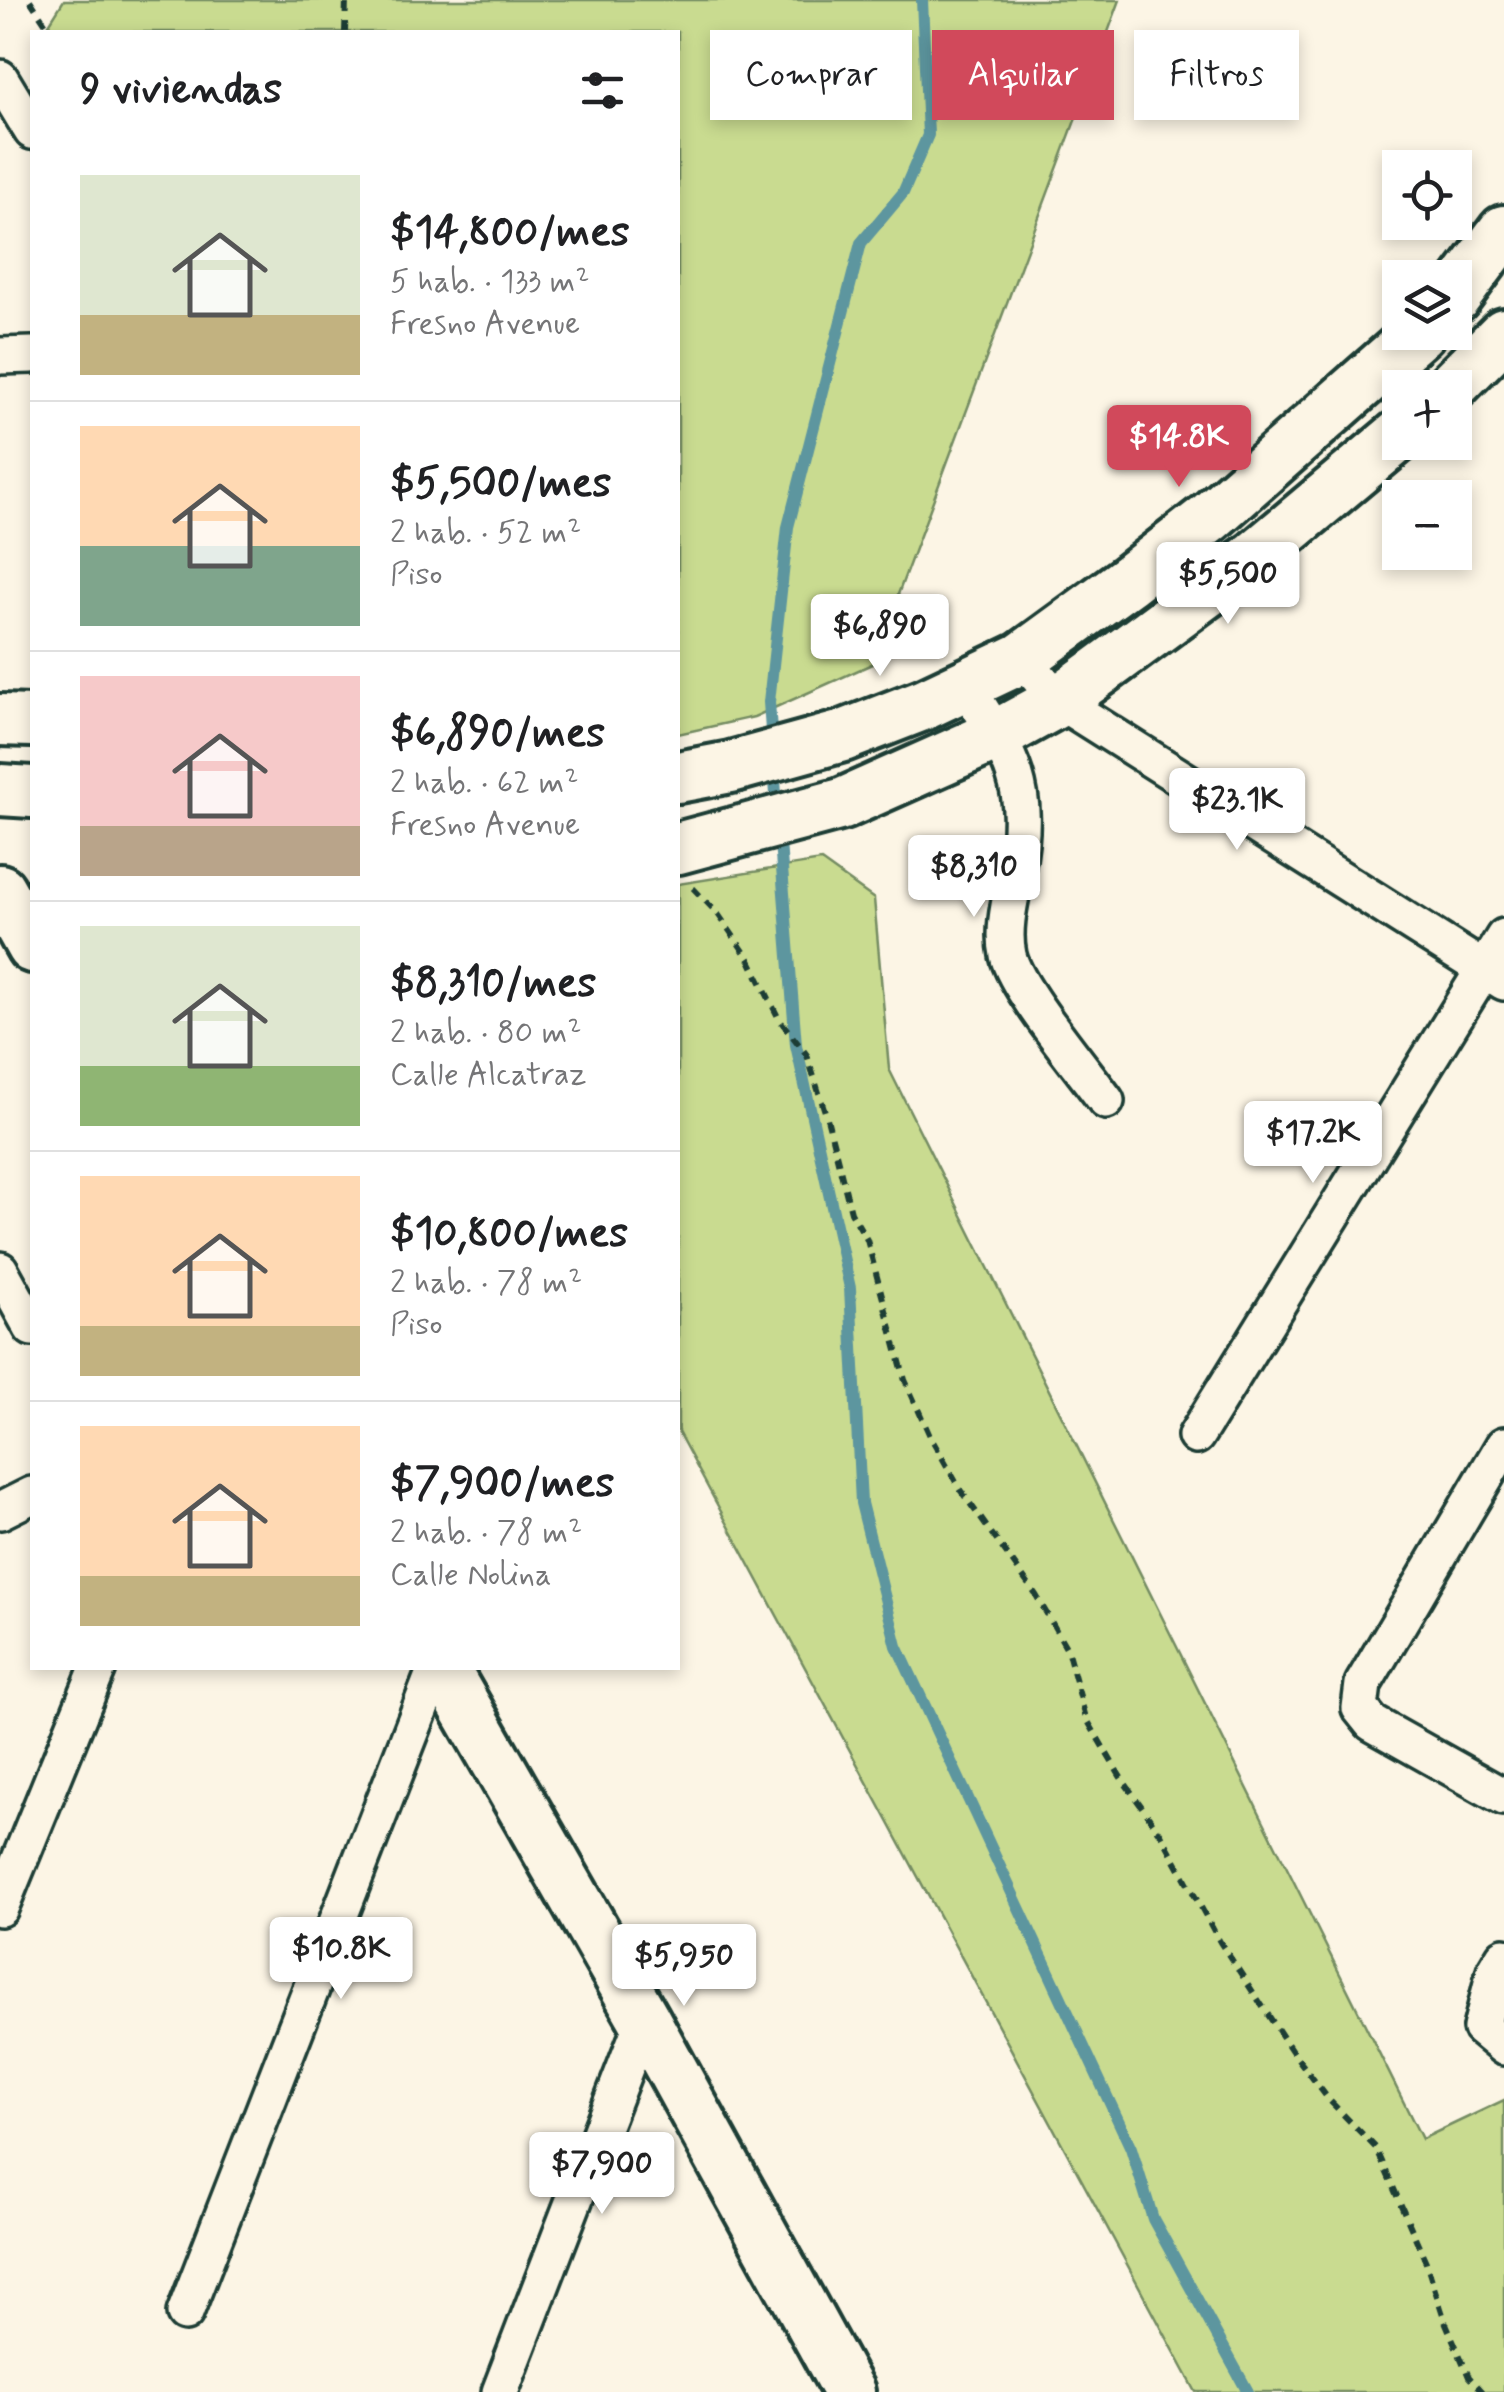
<!DOCTYPE html>
<html lang="es">
<head>
<meta charset="utf-8">
<style>
	:root { --surface:#fff; --page:#f6f6f6; --text:#202124; --muted:#757577; --line:#e0e0e0; --accent:#d1495b }
	body { margin:0; font-family:Mynerve,sans-serif; background:var(--page); color:var(--text); height:100vh; display:flex; flex-direction:column; font-size:38px; white-space:nowrap }
	* { box-sizing:border-box; margin:0 }
	p { font-size:32px; color:var(--muted) }
	.icon { flex:none; width:55px; height:55px; fill:none; stroke:currentColor; stroke-width:2; stroke-linecap:round; stroke-linejoin:round }
	.map { position:relative; flex:1; overflow:hidden }
	.side { position:absolute; left:30px; top:30px; width:650px; height:1640px; display:flex; flex-direction:column; background:var(--surface); border-radius:0px; box-shadow:0 5px 15px #0003 }
	.side>* { flex:none }
	.hud { position:absolute; left:710px; top:30px; width:642px; height:90px; display:flex; gap:20px }
	.fabs { position:absolute; left:1382px; top:150px; display:grid; gap:20px }
	.fabs a { display:grid; place-items:center; width:90px; height:90px; border-radius:0px; background:var(--surface); box-shadow:0 5px 15px #0003; font-size:50px }
	.price { position:absolute; translate:-50% -85px; padding:0 22px; border-radius:10px; background:#fff; color:#222; font-size:32px; line-height:65px; filter:drop-shadow(0 2px 5px #0008) }
	.price::after { content:''; position:absolute; left:50%; top:60px; width:30px; height:22px; margin-left:-15px; background:inherit; clip-path:polygon(0 0,100% 0,50% 100%) }
	.price.selected { background:var(--accent); color:#fff }
	ul { padding:0; list-style:none }
	li { display:flex; align-items:center; gap:30px; height:250px; padding:0 50px }
	li+li { border-top:2px solid var(--line) }
	li span { display:grid; place-items:center; flex:none; width:280px; height:200px; border-radius:0px; color:#555 }
	li>.icon { margin-inline-start:auto }
	span .icon { width:120px; height:120px; fill:#fffc; stroke-width:1 }
	li b { font-size:42px }
	h2 { display:flex; justify-content:space-between; align-items:center; height:120px; padding:0 50px; font-size:42px }
	.chip { padding:0 35px; border-radius:0px; background:var(--surface); box-shadow:0 5px 15px #0003; font-size:35px; line-height:90px }
	.chip.selected { background:var(--accent); color:#fff }
	.map>svg:first-child { display:block }
	.green { fill:#c9db90; stroke:#748c62; stroke-width:2.5 }
	.lines { fill:none; stroke-linecap:round; stroke-linejoin:round }
	.stream { stroke:#5d969f; stroke-width:12 }
	.street-casing { stroke:#1f3d34; stroke-width:42 }
	.secondary-casing { stroke:#1f3d34; stroke-width:58 }
	.path { stroke:#1f3d34; stroke-width:6; stroke-dasharray:10 8; stroke-linecap:butt }
	.street { stroke:#fcf5e5; stroke-width:35 }
	.secondary { stroke:#fcf5e5; stroke-width:50 }
</style>
</head>
<body>
<div class="map">
<svg width="1504" height="2392" viewBox="0 0 1504 2392">
	<rect width="100%" height="100%" fill="#fcf5e5"/>
	<filter id="ink" filterUnits="userSpaceOnUse"><feTurbulence type="fractalNoise" baseFrequency=".01" numOctaves="2"/><feDisplacementMap in="SourceGraphic" scale="20" xChannelSelector="R" yChannelSelector="G"/><feConvolveMatrix kernelMatrix="1 2 1 2 8 2 1 2 1" color-interpolation-filters="sRGB"/></filter>
	<g filter="url(#ink)">
		<g class="green">
			<polygon points="64,0 1120,0 872,664 754,717 678,734 678,32 44,32"/>
			<polygon points="821,861 874,899 889,1069 1422,2139 1504,2100 1504,2392 1196,2392 678,1432 678,884"/>
		</g>
		<g class="lines">
			<g class="stream">
				<polyline points="772,745 769,702 788,527 861,243 903,193 928,135 922,0"/>
				<polyline points="774,765 777,810"/>
				<polyline points="779,830 796,1045 850,1288 861,1503 897,1646 1131,2148 1153,2219 1248,2392"/>
			</g>
			<g class="street-casing">
				<g id="street">
					<polyline points="0,78 32,131"/>
					<polyline points="0,356 32,355"/>
					<polyline points="1022,658 1059,701 1504,982"/>
					<path d="M966,686C1011,756 1032,785 1016,871C1011,897 1002,928 1008,955C1015,988 1083,1069 1106,1101"/>
					<polyline points="0,1270 32,1328"/>
					<polyline points="1196,1436 1504,937"/>
					<polyline points="1504,1445 1363,1684 1360,1708 1372,1723 1504,1797"/>
					<polyline points="0,1511 32,1495"/>
					<polyline points="0,1908 98,1668"/>
					<polyline points="1504,1956 1495,1971 1481,2028 1504,2047"/>
					<polyline points="185,2313 436,1668"/>
					<polyline points="500,2392 644,2019"/>
				</g>
			</g>
			<g class="secondary-casing">
				<g id="secondary">
					<polyline points="1455,297 1504,231"/>
					<polyline points="1450,388 1504,334"/>
					<polyline points="0,720 32,721"/>
					<polyline points="678,777 731,767 843,736 925,704 1022,658 1129,580 1210,517 1420,332"/>
					<polyline points="0,790 32,792"/>
					<polyline points="678,848 842,804 997,735 1059,701 1257,555 1400,435"/>
					<polyline points="0,890 32,947"/>
					<polyline points="443,1668 644,2019 849,2392"/>
				</g>
			</g>
			<g class="path">
				<polyline points="30,0 51,32"/>
				<polyline points="345,32 346,0"/>
				<polyline points="693,888 718,914 750,960 779,1019 807,1055 827,1118 851,1212 867,1240 905,1380 930,1436 961,1491 1036,1595 1067,1649 1086,1718 1120,1776 1161,1834 1220,1942 1292,2051 1329,2100 1376,2148 1426,2262 1445,2321 1469,2377 1483,2392"/>
			</g>
			<use href="#street" class="street"/>
			<use href="#secondary" class="secondary"/>
		</g>
	</g>
</svg>
<div class="fabs">
<a><svg class="icon" aria-label="locate" viewBox="0 0 24 24"><circle cx="12" cy="12" r="6"/><path d="M12 2v4M12 18v4M2 12h4M18 12h4"/></svg></a>
<a><svg class="icon" aria-label="layers" viewBox="0 0 24 24"><path d="M12 4l9 5-9 5-9-5zM3 14l9 5 9-5"/></svg></a>
<a>+</a>
<a>−</a>
</div>
<b class="price selected" style="left:1179px;top:490px">$14.8K</b>
<b class="price" style="left:1228px;top:627px">$5,500</b>
<b class="price" style="left:880px;top:679px">$6,890</b>
<b class="price" style="left:1237px;top:853px">$23.1K</b>
<b class="price" style="left:974px;top:920px">$8,310</b>
<b class="price" style="left:1313px;top:1186px">$17.2K</b>
<b class="price" style="left:341px;top:2002px">$10.8K</b>
<b class="price" style="left:684px;top:2009px">$5,950</b>
<b class="price" style="left:602px;top:2217px">$7,900</b>
<div class="hud">
<a class="chip">Comprar</a>
<a class="chip selected">Alquilar</a>
<a class="chip">Filtros</a>
</div>
<section class="side">
<h2>9 viviendas<svg class="icon" aria-label="filters" viewBox="0 0 24 24"><path d="M4 7h16M4 17h16"/><circle cx="9" cy="7" r="2"/><circle cx="15" cy="17" r="2"/></svg></h2>
<ul>
<li><span style="background:linear-gradient(#dfe7d0 70%,#c2b280 0)"><svg class="icon" aria-label="home" viewBox="0 0 24 24"><path d="M3 11l9-7 9 7M6 9v11h12V9"/></svg></span><div><b>$14,800/mes</b><p>5 hab. · 133 m²</p><p>Fresno Avenue</p></div></li>
<li><span style="background:linear-gradient(#ffd9b3 60%,#7fa58c 0)"><svg class="icon" aria-label="home" viewBox="0 0 24 24"><path d="M3 11l9-7 9 7M6 9v11h12V9"/></svg></span><div><b>$5,500/mes</b><p>2 hab. · 52 m²</p><p>Piso</p></div></li>
<li><span style="background:linear-gradient(#f6c9c9 75%,#b9a48a 0)"><svg class="icon" aria-label="home" viewBox="0 0 24 24"><path d="M3 11l9-7 9 7M6 9v11h12V9"/></svg></span><div><b>$6,890/mes</b><p>2 hab. · 62 m²</p><p>Fresno Avenue</p></div></li>
<li><span style="background:linear-gradient(#dfe7d0 70%,#8fb573 0)"><svg class="icon" aria-label="home" viewBox="0 0 24 24"><path d="M3 11l9-7 9 7M6 9v11h12V9"/></svg></span><div><b>$8,310/mes</b><p>2 hab. · 80 m²</p><p>Calle Alcatraz</p></div></li>
<li><span style="background:linear-gradient(#ffd9b3 75%,#c2b280 0)"><svg class="icon" aria-label="home" viewBox="0 0 24 24"><path d="M3 11l9-7 9 7M6 9v11h12V9"/></svg></span><div><b>$10,800/mes</b><p>2 hab. · 78 m²</p><p>Piso</p></div></li>
<li><span style="background:linear-gradient(#ffd9b3 75%,#c2b280 0)"><svg class="icon" aria-label="home" viewBox="0 0 24 24"><path d="M3 11l9-7 9 7M6 9v11h12V9"/></svg></span><div><b>$7,900/mes</b><p>2 hab. · 78 m²</p><p>Calle Nolina</p></div></li>
</ul>
</section>
</div>
</body>
</html>
